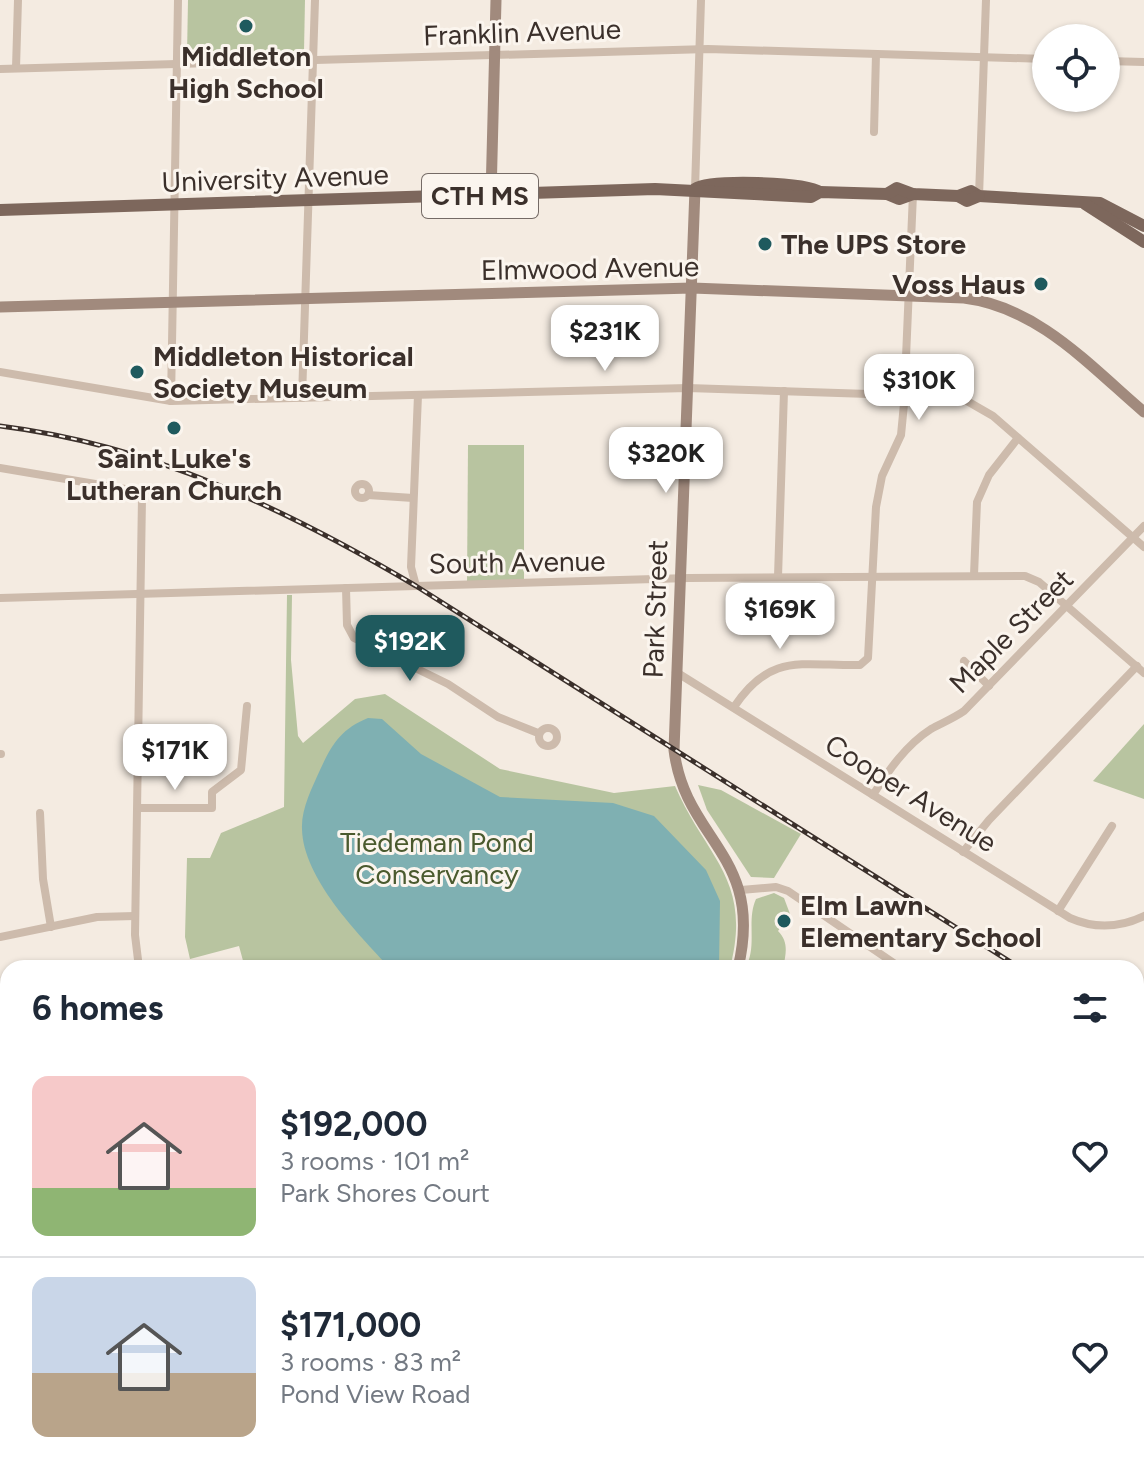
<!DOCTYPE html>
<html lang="en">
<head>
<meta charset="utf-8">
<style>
	:root { --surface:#fff; --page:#f6f6f7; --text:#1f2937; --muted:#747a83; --line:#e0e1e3; --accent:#1f5a5e }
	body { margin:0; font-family:Figtree,sans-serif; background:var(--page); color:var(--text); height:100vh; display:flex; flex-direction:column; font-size:30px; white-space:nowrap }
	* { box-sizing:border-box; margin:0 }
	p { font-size:26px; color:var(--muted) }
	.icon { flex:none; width:44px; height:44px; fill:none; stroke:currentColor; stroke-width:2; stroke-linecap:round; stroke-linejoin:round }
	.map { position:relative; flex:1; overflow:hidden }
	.panel { position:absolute; left:0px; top:960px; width:1144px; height:514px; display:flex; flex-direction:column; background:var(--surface); border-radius:24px 24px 0 0; box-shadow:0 2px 6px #0004 }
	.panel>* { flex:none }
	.controls { position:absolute; left:1032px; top:24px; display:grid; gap:16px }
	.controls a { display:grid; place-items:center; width:88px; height:88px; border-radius:50%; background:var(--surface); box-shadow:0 2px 6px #0004; font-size:40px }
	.price { position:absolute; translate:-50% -68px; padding:0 18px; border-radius:16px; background:#fff; color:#222; font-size:26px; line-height:52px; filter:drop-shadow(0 2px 4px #0008) }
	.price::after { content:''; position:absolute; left:50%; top:48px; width:24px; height:18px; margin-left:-12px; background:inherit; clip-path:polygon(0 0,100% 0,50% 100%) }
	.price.current { background:var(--accent); color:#fff }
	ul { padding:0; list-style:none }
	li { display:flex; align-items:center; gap:24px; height:200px; padding:0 32px }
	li+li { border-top:2px solid var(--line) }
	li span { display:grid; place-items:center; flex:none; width:224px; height:160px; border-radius:16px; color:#555 }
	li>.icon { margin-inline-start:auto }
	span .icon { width:96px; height:96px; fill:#fffc; stroke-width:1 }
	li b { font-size:34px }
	h2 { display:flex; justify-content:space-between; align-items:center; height:96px; padding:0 32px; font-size:34px }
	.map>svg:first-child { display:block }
	.green { fill:#b8c4a0 }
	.water { fill:#7fb0b2 }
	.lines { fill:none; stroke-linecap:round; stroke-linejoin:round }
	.street { stroke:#cdbbac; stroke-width:8 }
	.secondary { stroke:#a18a7d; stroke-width:11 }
	.primary { stroke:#7d675c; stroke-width:12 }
	.rail-casing { stroke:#3b302b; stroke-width:5 }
	.rail { stroke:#fbf5ee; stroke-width:2; stroke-dasharray:6; stroke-linecap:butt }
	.poi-dot { fill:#1f5a5e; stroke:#fbf5ee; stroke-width:3 }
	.labels { text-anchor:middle; stroke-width:6; stroke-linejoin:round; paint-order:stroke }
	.shield { fill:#fbf5ee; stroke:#756b66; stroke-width:2 }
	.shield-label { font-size:26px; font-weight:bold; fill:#3b302b }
	.street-label { font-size:28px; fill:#3b302b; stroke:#fbf5ee }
	.poi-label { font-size:28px; font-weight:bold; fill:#3b302b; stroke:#fbf5ee; text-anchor:start }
	.park-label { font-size:28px; fill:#4a5a2e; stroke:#fbf5ee }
</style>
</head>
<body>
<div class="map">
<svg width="1144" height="1473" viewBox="0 0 1144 1473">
	<rect width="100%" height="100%" fill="#f4ebe1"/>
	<g class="green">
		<polygon points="188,0 305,0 304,51 187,55"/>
		<polygon points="468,445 524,445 524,583 467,586"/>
		<path d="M287,595H292L291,660L298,736L303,743L355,699L385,694L500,769L614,793L675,786C706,858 753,879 730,968H245L239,946L190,959L185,937L187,858H210L221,833L284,807Z"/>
		<polygon points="1144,724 1144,799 1093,781"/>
		<polygon points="698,785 721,790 801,834 774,878 751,877 707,810"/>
		<path d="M774,893L784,898L790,914L778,931C789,942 786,954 783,968H745C758,947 746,921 756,899Z"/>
		<polygon points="0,1073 8,1073 8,1466 297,1466 295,1473 0,1473"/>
	</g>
	<g class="water">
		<path d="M368,718L382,719L421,754L500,797L613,803L654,816L706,870L720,901L719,968H390C358,934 303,878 302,829C301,809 312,788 320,770C332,744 341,729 368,718Z"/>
		<polygon points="8,1131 8,1368 0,1365 0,1132"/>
	</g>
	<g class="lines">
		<g class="street">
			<polyline points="1106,61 1144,62"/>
			<polyline points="16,68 18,0"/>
			<polyline points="0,69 708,49 1046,59"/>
			<polyline points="874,132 876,54"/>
			<polyline points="695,189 701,0"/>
			<polyline points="979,196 986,0"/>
			<polyline points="0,372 171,401 688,388 960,397 993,416 1144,547"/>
			<polyline points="302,398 315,0"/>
			<polyline points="171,401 178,0"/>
			<polyline points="0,468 131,490 142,498 135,935 139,968"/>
			<circle cx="362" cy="491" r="7"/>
			<polyline points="368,495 413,498"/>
			<polyline points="974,575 977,502 989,475 1018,438"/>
			<polyline points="778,577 784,391"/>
			<polyline points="416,586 411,567 418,395"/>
			<polyline points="346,588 347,625 354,638 448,684 498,717 538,733"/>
			<polyline points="0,598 689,578 1025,576 1039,582 1144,673"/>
			<polyline points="964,661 989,686"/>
			<path d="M676,672L1070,918C1095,929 1119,928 1144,916"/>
			<path d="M734,707C771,652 801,666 860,665L868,658L876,507L882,476L901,435L904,404L913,194"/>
			<circle cx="548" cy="737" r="9"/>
			<polyline points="0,754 1,754"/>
			<path d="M873,795C888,771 906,745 931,729C942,723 954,718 964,711L1144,526"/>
			<polyline points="139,808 212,808 212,792 241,770 247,706"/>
			<polyline points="40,813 43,879 51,927"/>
			<polyline points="963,852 989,820 1137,666"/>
			<polyline points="741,890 776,887 788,891 901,968"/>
			<polyline points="1058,911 1112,826"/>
			<polyline points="0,937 97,917 135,916"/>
			<polyline points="0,1031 8,1031"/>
			<polyline points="1136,1133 1144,1138"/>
			<polyline points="1136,1263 1144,1251"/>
			<polyline points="1136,1333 1144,1342"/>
			<polyline points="477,1466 482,1473"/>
			<polyline points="889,1466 891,1473"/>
			<polyline points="1128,1466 1128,1473"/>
			<polyline points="361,1473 362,1466"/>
		</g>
		<g class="secondary">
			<path d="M695,189L674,750C685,841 765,855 738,968"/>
			<polyline points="491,196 496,0"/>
			<path d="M0,307L692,288L964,298C1038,307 1090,366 1144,412"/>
			<polyline points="655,1473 655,1466"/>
		</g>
		<g class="primary">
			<path d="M695,189C710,179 805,182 820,192"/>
			<polyline points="887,194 899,199 913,194"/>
			<polyline points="958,196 971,191 979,196 1100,203 1144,226"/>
			<polyline points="1085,204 1144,242"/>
			<polyline points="0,210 655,189 811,197 820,192 887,194 897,188 913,194 958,196 967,201 979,196"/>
		</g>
		<g class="rail-casing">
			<g id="rail">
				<path d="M0,426C152,445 286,509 416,586L1020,968"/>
				<polyline points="1136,1041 1144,1046"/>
			</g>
		</g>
		<use href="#rail" class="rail"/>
	</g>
	<g class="poi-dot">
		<circle cx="246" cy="26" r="8"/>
		<circle cx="765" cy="244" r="8"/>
		<circle cx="1041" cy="284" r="8"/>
		<circle cx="137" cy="372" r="8"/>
		<circle cx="174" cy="428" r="8"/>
		<circle cx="784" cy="921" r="8"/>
	</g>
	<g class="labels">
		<rect class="shield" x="422" y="174" width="116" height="44" rx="6"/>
		<g class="shield-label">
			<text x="480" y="205">CTH MS</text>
		</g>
		<g class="street-label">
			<text transform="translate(522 32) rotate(-2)" y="10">Franklin Avenue</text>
			<text transform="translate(275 178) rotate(-2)" y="10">University Avenue</text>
			<text transform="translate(590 268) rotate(-1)" y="10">Elmwood Avenue</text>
			<text transform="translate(517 562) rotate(-1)" y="10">South Avenue</text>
			<text transform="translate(655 609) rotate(-88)" y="10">Park Street</text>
			<text transform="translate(1011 631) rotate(-45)" y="10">Maple Street</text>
			<text transform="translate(911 793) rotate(32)" y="10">Cooper Avenue</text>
		</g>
		<g class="poi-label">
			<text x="246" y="66" text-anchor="middle">Middleton<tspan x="246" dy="32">High School</tspan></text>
			<text x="781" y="254">The UPS Store</text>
			<text x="1025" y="294" text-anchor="end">Voss Haus</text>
			<text x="153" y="366">Middleton Historical<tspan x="153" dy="32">Society Museum</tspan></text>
			<text x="174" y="468" text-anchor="middle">Saint Luke's<tspan x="174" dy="32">Lutheran Church</tspan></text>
			<text x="800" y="915">Elm Lawn<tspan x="800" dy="32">Elementary School</tspan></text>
		</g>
		<g class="park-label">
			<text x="437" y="852">Tiedeman Pond<tspan x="437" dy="32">Conservancy</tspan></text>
		</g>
	</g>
</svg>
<div class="controls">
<a><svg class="icon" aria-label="locate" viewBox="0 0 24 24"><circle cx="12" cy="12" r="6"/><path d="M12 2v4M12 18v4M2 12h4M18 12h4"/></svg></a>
</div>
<b class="price" style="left:605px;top:373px">$231K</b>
<b class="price" style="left:919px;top:422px">$310K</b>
<b class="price" style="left:666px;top:495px">$320K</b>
<b class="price" style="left:780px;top:651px">$169K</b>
<b class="price current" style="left:410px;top:683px">$192K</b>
<b class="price" style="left:175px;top:792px">$171K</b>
<section class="panel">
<h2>6 homes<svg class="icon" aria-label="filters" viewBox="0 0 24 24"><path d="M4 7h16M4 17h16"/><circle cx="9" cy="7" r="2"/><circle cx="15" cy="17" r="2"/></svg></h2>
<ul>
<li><span style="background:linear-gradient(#f6c9c9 70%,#8fb573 0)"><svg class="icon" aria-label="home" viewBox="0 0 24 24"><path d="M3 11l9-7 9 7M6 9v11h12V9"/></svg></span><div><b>$192,000</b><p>3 rooms · 101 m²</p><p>Park Shores Court</p></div><svg class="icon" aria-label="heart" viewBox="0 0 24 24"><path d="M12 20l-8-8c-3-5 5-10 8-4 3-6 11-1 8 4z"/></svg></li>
<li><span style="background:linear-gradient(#c9d6e8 60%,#b9a48a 0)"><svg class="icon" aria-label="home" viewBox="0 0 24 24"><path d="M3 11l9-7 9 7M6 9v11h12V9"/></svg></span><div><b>$171,000</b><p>3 rooms · 83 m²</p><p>Pond View Road</p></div><svg class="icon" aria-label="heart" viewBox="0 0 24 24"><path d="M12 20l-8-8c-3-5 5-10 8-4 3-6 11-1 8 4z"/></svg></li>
</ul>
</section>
</div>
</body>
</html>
